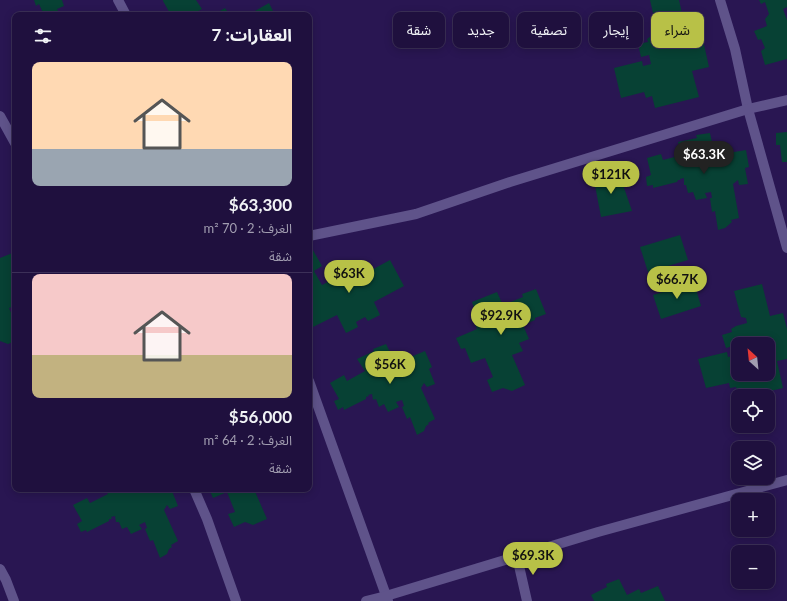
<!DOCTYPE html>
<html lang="ar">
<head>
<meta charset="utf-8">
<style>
	:root { --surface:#1f103e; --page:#2c1e49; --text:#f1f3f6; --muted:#a19db0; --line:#3c3058; --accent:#b8c147 }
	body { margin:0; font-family:Lato,"Noto Sans Arabic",sans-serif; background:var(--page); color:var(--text); direction:rtl; height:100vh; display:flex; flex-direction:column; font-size:15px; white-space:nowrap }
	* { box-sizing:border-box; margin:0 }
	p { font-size:13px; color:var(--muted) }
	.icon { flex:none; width:22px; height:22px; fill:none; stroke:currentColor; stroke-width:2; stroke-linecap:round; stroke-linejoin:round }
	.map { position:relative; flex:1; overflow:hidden; direction:ltr }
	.drawer { position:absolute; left:12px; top:12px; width:300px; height:480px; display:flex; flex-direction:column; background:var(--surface); border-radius:8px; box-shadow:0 2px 10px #0003,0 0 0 1px var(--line); direction:rtl }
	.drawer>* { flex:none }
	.banner { position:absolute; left:324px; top:12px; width:380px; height:36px; direction:rtl; display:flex; gap:8px }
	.needle { width:26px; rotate:333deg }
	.buttons { position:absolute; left:731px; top:337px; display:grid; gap:8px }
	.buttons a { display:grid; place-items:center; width:44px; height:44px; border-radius:8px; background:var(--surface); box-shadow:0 2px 10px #0003,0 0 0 1px var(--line); font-size:20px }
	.price { position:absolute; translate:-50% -34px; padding:0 9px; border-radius:14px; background:var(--accent); color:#111; font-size:13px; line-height:26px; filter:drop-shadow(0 1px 2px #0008) }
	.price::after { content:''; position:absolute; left:50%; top:24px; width:12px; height:9px; margin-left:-6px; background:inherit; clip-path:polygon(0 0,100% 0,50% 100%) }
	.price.active { background:#222; color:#fff }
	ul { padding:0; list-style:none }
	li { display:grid; align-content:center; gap:8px; height:212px; padding:0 20px }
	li+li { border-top:1px solid var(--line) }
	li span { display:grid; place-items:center; height:124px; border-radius:8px; color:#555 }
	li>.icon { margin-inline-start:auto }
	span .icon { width:72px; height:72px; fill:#fffc; stroke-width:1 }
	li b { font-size:17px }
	h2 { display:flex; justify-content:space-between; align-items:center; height:48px; padding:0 20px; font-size:17px }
	.tag { padding:0 14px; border-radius:8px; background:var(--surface); box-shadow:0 2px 10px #0003,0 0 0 1px var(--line); font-size:14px; line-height:36px }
	.tag.active { background:var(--accent); color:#111 }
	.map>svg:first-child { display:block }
	.building { fill:#074134; fill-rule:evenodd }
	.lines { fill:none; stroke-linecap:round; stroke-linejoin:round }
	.street { stroke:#5f538a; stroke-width:10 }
</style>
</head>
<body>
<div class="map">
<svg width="787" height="601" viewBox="0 0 787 601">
	<rect width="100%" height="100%" fill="#291652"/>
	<g class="building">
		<polygon points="34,0 62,0 64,6 57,9 58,11 54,15 44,15 39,4 36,6"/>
		<polygon points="163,0 196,0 202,9 193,14 194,15 176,15 174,12 171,15 163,1"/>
		<polygon points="650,0 679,0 685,26 699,22 709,67 692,71 699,97 655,108 652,96 646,98 644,92 621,98 614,68 642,61 643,66 651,64 649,55 641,57 638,44 648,42 647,39 651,36 662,33 661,28 656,26"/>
		<polygon points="759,0 787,0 787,7 783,9 787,20 787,59 765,65 761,51 765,48 761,39 758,40 754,31 767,26 765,19 769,14 765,2 761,4"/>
		<polygon points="269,3 275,15 248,15"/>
		<polygon points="225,8 230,15 220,15 218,12"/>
		<polygon points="787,132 787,162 782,162 780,145 776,145 776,133"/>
		<polygon points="710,133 714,151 727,148 728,153 746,150 749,167 745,168 748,184 739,185 738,180 733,184 739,218 731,220 732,222 725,228 718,230 715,211 712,212 710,198 712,198 711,192 705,193 707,198 696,200 693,192 688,193 686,185 684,185 684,178 680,179 680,180 678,180 677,182 653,188 653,185 647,186 646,177 651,175 647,158 661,154 663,160 682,155 678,142 697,138 696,135"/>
		<polygon points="619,173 632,211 601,217 593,175"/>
		<polygon points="680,235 688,260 648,272 640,247"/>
		<polygon points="309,243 322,266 314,271 322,285 342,274 339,269 346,265 351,273 349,275 355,285 368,278 366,273 390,260 404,286 374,302 380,315 368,321 365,317 356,322 358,327 346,333 337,315 309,329"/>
		<polygon points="15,252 15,306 9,308 15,322 15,341 8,344 0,341 0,258"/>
		<polygon points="694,282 701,306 661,319 653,295"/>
		<path d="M762,284L770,316L783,313L787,329V359L777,361L783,388L750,396H739L736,387L730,388L729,383L706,388L698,359L727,352L728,357L736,355L733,346L726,348L722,335L732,332L731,329L736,326L747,323L746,318L741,317L734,291ZM738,344H768V374H738Z"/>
		<polygon points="536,289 546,314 535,318 535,320 523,325 529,339 519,343 523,351 512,355 525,385 512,391 503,388 492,392 487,380 493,377 485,358 471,363 465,348 461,349 456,338 477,329 473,319 477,317 472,302 497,292 503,305 523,297 522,294"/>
		<polygon points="386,344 394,360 406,354 408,358 425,351 432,367 429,369 435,384 427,387 424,383 421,388 435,419 428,423 429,424 426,426 424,431 417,435 410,417 407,419 402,407 404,406 402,400 396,402 399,407 388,412 384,404 379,407 376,399 373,400 372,394 368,395 369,396 366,397 366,399 344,410 343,407 338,410 334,401 339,399 330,383 344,375 347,381 365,371 357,359 374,351 373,349"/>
		<polygon points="104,489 175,489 172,491 178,506 170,509 167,505 164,510 178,541 171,545 172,547 169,549 167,554 160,558 153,540 150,541 145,529 147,528 145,522 139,525 142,529 131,534 127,527 122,529 119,522 116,522 115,516 111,517 112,519 109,519 109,521 87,532 86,530 81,532 77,524 82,521 73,505 87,498 90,503 108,494"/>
		<polygon points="209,489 254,489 267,519 253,525 245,522 234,527 228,514 235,512 227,492 213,498"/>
		<polygon points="619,579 627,595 639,589 641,593 658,586 665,601 594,601 591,595 607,587 606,584"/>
	</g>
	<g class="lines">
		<g class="street">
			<polyline points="118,0 126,15"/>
			<polyline points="720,0 735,49 748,109 787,248"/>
			<polyline points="0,116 15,143"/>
			<polyline points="309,236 416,214 510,182 748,109 787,100"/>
			<polyline points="309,381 388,601"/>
			<polyline points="194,489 207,519 236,601"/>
			<polyline points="517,557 527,601"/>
			<polyline points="0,569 6,580 14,601"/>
			<polyline points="366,601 386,596 598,532 787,480"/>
		</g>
	</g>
</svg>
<div class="buttons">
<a><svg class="needle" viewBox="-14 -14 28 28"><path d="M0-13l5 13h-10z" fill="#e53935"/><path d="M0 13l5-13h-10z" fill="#a19db0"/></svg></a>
<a><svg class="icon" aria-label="locate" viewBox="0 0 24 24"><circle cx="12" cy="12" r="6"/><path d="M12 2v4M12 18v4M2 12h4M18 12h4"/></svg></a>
<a><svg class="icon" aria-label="layers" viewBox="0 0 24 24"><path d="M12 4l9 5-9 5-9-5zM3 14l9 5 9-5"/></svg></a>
<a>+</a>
<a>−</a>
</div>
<b class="price active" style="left:704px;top:175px">$63.3K</b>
<b class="price" style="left:611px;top:195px">$121K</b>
<b class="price" style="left:349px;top:294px">$63K</b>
<b class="price" style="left:677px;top:300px">$66.7K</b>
<b class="price" style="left:501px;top:336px">$92.9K</b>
<b class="price" style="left:390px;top:385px">$56K</b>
<b class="price" style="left:533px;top:576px">$69.3K</b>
<div class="banner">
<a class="tag active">شراء</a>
<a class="tag">إيجار</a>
<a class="tag">تصفية</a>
<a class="tag">جديد</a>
<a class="tag">شقة</a>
</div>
<section class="drawer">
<h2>العقارات: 7<svg class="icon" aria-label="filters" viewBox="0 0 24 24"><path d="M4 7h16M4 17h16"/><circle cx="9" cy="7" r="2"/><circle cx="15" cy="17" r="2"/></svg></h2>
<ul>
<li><span style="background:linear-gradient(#ffd9b3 70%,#9aa5b1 0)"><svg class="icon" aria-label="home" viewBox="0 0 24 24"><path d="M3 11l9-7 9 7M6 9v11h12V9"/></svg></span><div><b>$63,300</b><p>الغرف: 2 · 70 m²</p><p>شقة</p></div></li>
<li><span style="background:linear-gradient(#f6c9c9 65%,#c2b280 0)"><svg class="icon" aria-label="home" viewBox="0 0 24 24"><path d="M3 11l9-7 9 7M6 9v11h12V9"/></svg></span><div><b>$56,000</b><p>الغرف: 2 · 64 m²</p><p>شقة</p></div></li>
</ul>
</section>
</div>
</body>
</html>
